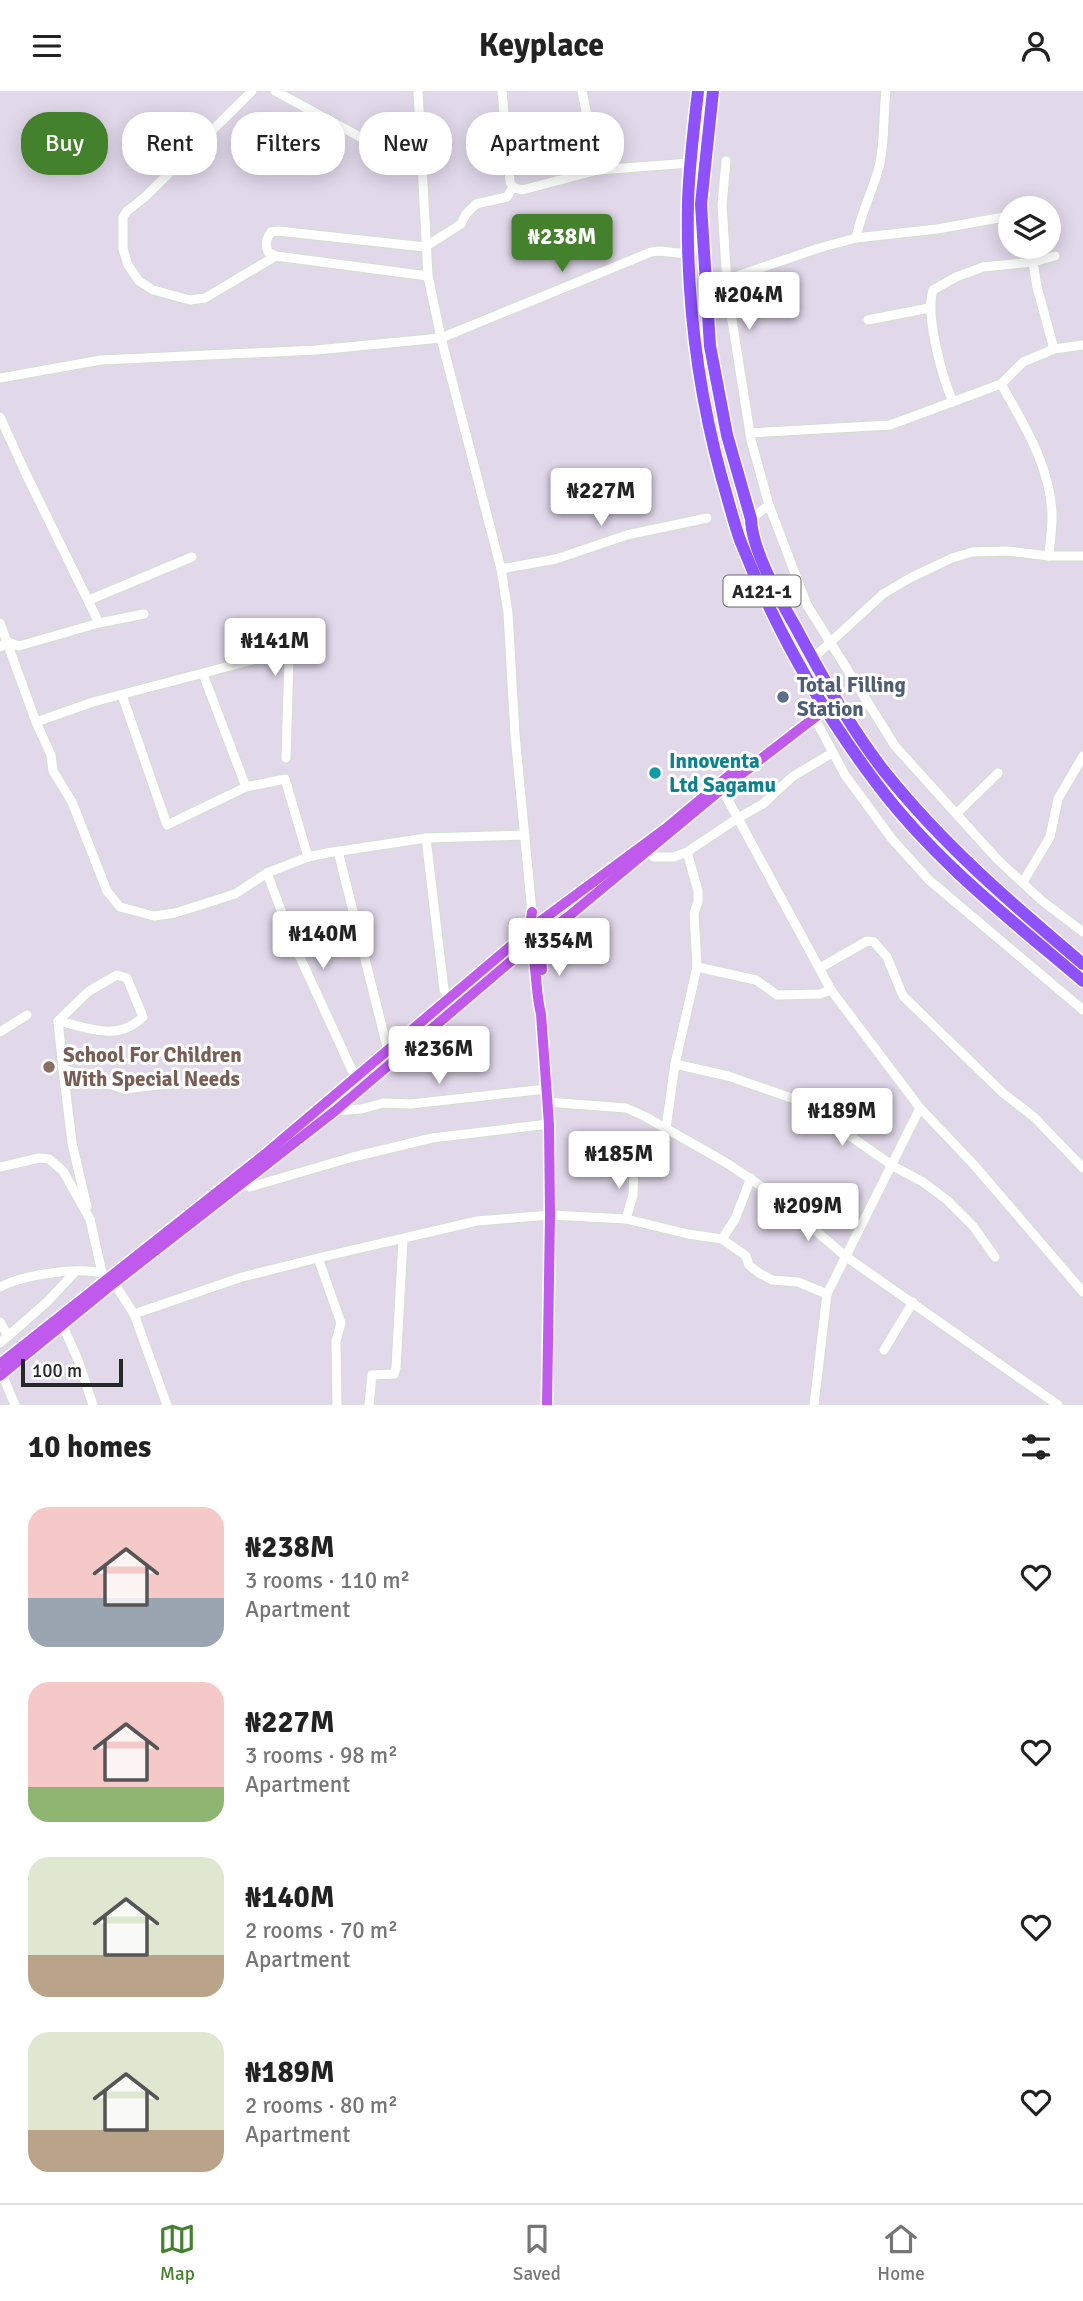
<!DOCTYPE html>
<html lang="en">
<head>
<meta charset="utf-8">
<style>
	:root { --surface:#fff; --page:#f6f6f6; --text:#222; --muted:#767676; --line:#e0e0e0; --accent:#43812c }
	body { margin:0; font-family:Signika,sans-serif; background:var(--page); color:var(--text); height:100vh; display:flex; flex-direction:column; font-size:26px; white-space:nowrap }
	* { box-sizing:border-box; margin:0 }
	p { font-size:23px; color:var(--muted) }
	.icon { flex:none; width:38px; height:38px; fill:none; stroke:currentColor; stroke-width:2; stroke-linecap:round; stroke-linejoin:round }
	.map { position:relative; height:1314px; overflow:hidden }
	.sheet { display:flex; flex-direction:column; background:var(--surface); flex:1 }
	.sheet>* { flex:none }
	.top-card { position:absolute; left:21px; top:21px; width:700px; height:63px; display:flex; gap:14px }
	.buttons { position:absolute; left:998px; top:105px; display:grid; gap:14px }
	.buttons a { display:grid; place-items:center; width:63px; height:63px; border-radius:50%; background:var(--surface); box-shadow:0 4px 18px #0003; font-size:35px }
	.scale { position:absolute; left:21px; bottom:18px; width:102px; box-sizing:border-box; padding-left:7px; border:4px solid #272727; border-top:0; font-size:19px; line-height:24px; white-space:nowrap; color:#272727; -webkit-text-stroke:5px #fff; paint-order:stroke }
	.price { position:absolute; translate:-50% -60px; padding:0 16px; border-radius:7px; background:#fff; color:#222; font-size:23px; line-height:46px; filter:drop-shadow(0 2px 4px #0008) }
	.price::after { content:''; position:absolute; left:50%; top:42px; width:21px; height:16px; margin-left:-10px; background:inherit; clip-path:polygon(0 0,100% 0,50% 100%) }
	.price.selected { background:var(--accent); color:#fff }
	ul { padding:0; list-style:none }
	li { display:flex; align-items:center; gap:21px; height:175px; padding:0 28px }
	li span { display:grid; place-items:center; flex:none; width:196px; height:140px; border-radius:21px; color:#555 }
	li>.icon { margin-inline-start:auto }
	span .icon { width:84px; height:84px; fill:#fffc; stroke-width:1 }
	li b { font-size:30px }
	h2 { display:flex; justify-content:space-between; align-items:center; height:84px; padding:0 28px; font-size:30px }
	.pill { padding:0 24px; border-radius:28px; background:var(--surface); box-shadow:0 4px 18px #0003; font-size:24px; line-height:63px }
	.pill.selected { background:var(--accent); color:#fff }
	header { display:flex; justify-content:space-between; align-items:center; height:91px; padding:0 28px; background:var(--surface); font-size:32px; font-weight:800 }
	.tab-bar { display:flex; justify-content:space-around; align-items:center; height:98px; border-top:2px solid var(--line); background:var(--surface); font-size:19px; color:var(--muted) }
	.tab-bar a { display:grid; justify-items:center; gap:4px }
	.tab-bar .selected { color:var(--accent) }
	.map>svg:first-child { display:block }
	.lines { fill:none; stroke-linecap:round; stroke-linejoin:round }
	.minor-casing { stroke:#d3e0ce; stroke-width:11 }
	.major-casing { stroke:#fff; stroke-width:13 }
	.highway-casing { stroke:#fff; stroke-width:15 }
	.minor { stroke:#fff; stroke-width:9 }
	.major { stroke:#bf5aed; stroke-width:10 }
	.highway { stroke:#8d52fb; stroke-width:12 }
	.service-dot { fill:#5c6f8a; stroke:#fff; stroke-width:2.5 }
	.culture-dot { fill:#0f9aa8; stroke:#fff; stroke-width:2.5 }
	.education-dot { fill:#8d6e63; stroke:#fff; stroke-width:2.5 }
	.labels { text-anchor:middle; stroke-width:6; stroke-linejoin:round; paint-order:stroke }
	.shield { fill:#fff; stroke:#686868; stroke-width:2 }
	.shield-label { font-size:19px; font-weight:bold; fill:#272727 }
	.service-label { font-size:21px; font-weight:bold; fill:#4e5e75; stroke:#fff; text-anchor:start }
	.culture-label { font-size:21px; font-weight:bold; fill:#0d838f; stroke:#fff; text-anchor:start }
	.education-label { font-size:21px; font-weight:bold; fill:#785e54; stroke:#fff; text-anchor:start }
</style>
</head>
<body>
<header><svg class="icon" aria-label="menu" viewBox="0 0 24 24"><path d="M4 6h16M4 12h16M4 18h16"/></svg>Keyplace<svg class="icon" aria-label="person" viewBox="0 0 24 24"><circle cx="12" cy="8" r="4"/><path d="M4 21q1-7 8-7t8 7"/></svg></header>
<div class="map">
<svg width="1083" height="1314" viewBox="0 0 1083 1314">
	<rect width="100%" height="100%" fill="#e1d8ea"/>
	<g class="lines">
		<g class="minor-casing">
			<g id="minor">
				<polyline points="252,0 145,106 127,120 123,126 123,158 128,174 139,190 153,199 190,209 205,207 276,165"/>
				<polyline points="275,0 421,79"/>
				<polyline points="418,0 428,185 441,247 501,478 508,522 515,644 532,821"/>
				<polyline points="502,0 510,91 513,96 522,99 598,79 690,72"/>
				<polyline points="582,0 598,79"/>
				<polyline points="726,70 722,114 727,193"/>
				<polyline points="1010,125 937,138 856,147 819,157 734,186 727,193 728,204 751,349 769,414 807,514 895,655 997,768 1041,809 1083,841"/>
				<path d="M856,147C861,121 874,98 880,72C885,48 883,24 886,0"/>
				<polyline points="1033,171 1055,165"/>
				<path d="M428,185L276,165L268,161C265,153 266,148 271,141L278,140L425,156L461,133L466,123L476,113L507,106L513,96"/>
				<polyline points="868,229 929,217"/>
				<polyline points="0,287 101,269 316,259 441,247 651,161 660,160 688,163"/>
				<path d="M1001,293C1024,333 1052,379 1052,426C1052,439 1050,452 1049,465"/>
				<path d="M953,311C942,286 925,224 933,199L956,186L983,176L1033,171L1037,196L1054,258"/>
				<polyline points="0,326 26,383 99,532"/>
				<polyline points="751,342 890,334 1001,293 1023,271 1054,258 1083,254"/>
				<polyline points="751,428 769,414"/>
				<polyline points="501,478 556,468 627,444 707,427"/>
				<polyline points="89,509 192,466"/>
				<polyline points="0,532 36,631 51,664 53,680 72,711 107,800 120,816 154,825 175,822 235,803 267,782 308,766 327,762 426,747 525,744"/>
				<polyline points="0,556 8,551 19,555 99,532 144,523"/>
				<polyline points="812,568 883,503 910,487 952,467 972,461 1008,460 1049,465 1083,465"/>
				<polyline points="203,583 246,696 285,688 308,766"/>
				<polyline points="122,604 167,734 246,696"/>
				<polyline points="814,626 845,684 892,748 929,789 1083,919"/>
				<polyline points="36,631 93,611 279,562 289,567 286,667"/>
				<polyline points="722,698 831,899 920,1017 975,1075 1083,1201"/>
				<polyline points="957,722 998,682"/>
				<polyline points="426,747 444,899 451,906"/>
				<polyline points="338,760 388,960"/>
				<polyline points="648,761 654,766 674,766 687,761 738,727 763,713 792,686 832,662"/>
				<polyline points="267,782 293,851 356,988"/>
				<polyline points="1023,791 1050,746 1058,708 1083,665"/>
				<polyline points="697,876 756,889 777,904 820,903 831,899"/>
				<polyline points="820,877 867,850 874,851 887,866 903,905 1003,1002 1034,1026 1083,1077"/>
				<path d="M117,884L127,887L143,926C117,951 89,937 58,930L89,900Z"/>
				<polyline points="58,930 63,978 124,998 167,993"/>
				<polyline points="0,941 27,924"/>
				<polyline points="675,973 728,985 800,1010 893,1075 923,1091 947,1109 973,1135 995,1166"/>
				<polyline points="63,978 72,1052 87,1116"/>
				<polyline points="547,1011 626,1017 644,1025 725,1071 773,1103 845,1165 1058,1314"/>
				<polyline points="335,1020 361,1018 384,1012 411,1013 546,998"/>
				<polyline points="666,1037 675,973 697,876 694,822 698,811 698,800 687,761"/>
				<polyline points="0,1076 39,1067 49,1068 63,1080 90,1128 102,1182"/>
				<polyline points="243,1092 250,1096 353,1066 432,1047 549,1033"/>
				<polyline points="626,1128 633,1104 634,1077"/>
				<polyline points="722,1148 735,1128 751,1087"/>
				<polyline points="318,1167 341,1232 336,1250 337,1314"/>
				<polyline points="114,1192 134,1223 167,1314"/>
				<path d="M0,1196C22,1184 80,1175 104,1183"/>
				<polyline points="134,1223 242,1186 318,1167 477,1130 550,1124 626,1128 688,1143 722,1148 746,1165 749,1174 759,1182 772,1189 798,1191 827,1203"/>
				<polyline points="0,1231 8,1245"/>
				<polyline points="63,1235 78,1269 93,1314"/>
				<polyline points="0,1252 47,1211 75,1181"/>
				<polyline points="884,1259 913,1211"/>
				<polyline points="2,1283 15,1314"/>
				<polyline points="369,1314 372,1284 394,1283 396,1277 403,1148"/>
				<polyline points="814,1314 827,1203 920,1017"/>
			</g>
		</g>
		<g class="major-casing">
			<g id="major">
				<path d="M532,821C528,844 533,856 535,878C537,893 537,908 541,923L549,1033L550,1124L547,1314"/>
				<polyline points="539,843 542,879"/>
				<polyline points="0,1273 264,1064 538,832 665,738 749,668"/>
				<polyline points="0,1285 114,1192 335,1020 530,854 569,825 722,698 831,614"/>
			</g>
		</g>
		<g class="highway-casing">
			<g id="highway">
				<path d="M698,0C694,37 689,74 688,111C686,205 697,297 722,388C728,408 733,429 740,449C774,535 821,619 877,693C934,769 1011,829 1083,890"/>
				<path d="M713,0L701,113L710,255L727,344L751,428C752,459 779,507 795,535C822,585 849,635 884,680C942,753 1012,813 1083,873"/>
			</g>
		</g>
		<use href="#minor" class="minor"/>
		<use href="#major" class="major"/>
		<use href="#highway" class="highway"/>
	</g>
	<circle class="service-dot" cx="783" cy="606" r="7"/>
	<circle class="culture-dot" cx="655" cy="682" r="7"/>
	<circle class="education-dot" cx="49" cy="976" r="7"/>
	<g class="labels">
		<rect class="shield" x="723.5" y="484.5" width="77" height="31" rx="5"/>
		<g class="shield-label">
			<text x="762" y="507">A121-1</text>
		</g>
		<g class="service-label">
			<text x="797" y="601">Total Filling<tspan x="797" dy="24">Station</tspan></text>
		</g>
		<g class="culture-label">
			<text x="669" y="677">Innoventa<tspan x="669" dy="24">Ltd Sagamu</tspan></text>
		</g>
		<g class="education-label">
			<text x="63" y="971">School For Children<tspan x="63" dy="24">With Special Needs</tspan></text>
		</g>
	</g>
</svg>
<div class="buttons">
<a><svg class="icon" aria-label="layers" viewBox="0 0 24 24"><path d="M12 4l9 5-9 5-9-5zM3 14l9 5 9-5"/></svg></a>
</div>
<div class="scale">100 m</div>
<b class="price selected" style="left:562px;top:183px">₦238M</b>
<b class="price" style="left:749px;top:241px">₦204M</b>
<b class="price" style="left:601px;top:437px">₦227M</b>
<b class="price" style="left:275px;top:587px">₦141M</b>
<b class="price" style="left:323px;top:880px">₦140M</b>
<b class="price" style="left:559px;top:887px">₦354M</b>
<b class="price" style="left:439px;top:995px">₦236M</b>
<b class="price" style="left:842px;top:1057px">₦189M</b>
<b class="price" style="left:619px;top:1100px">₦185M</b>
<b class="price" style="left:808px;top:1152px">₦209M</b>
<div class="top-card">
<a class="pill selected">Buy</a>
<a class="pill">Rent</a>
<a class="pill">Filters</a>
<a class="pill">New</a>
<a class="pill">Apartment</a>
</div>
</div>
<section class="sheet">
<h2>10 homes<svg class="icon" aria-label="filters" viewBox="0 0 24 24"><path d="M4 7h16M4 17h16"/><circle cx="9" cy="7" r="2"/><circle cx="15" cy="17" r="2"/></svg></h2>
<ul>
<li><span style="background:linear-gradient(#f6c9c9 65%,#9aa5b1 0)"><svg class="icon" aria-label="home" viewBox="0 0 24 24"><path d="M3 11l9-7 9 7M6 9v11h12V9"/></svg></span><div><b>₦238M</b><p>3 rooms · 110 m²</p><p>Apartment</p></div><svg class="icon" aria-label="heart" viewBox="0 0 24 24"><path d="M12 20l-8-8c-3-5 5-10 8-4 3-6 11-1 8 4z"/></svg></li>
<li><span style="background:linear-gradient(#f6c9c9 75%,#8fb573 0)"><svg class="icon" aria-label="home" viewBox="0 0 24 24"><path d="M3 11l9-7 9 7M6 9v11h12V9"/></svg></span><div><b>₦227M</b><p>3 rooms · 98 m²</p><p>Apartment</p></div><svg class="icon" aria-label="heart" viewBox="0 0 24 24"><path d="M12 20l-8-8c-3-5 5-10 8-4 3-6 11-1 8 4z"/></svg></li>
<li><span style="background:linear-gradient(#dfe7d0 70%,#b9a48a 0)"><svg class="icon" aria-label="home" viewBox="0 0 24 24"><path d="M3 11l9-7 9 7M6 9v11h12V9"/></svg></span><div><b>₦140M</b><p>2 rooms · 70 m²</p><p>Apartment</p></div><svg class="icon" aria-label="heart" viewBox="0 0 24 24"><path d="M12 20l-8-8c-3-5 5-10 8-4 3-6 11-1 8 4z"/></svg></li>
<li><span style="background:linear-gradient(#dfe7d0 70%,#b9a48a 0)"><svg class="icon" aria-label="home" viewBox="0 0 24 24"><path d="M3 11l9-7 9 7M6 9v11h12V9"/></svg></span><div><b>₦189M</b><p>2 rooms · 80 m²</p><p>Apartment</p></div><svg class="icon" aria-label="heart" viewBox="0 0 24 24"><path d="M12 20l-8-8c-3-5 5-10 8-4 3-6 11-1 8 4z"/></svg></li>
</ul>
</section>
<nav class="tab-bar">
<a class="selected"><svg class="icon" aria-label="map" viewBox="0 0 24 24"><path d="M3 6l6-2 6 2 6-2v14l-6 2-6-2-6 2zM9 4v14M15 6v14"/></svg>Map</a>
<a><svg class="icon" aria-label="saved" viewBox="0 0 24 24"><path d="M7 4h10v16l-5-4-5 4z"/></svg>Saved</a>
<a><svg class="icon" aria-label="home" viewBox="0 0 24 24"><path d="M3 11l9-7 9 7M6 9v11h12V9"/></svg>Home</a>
</nav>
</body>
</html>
